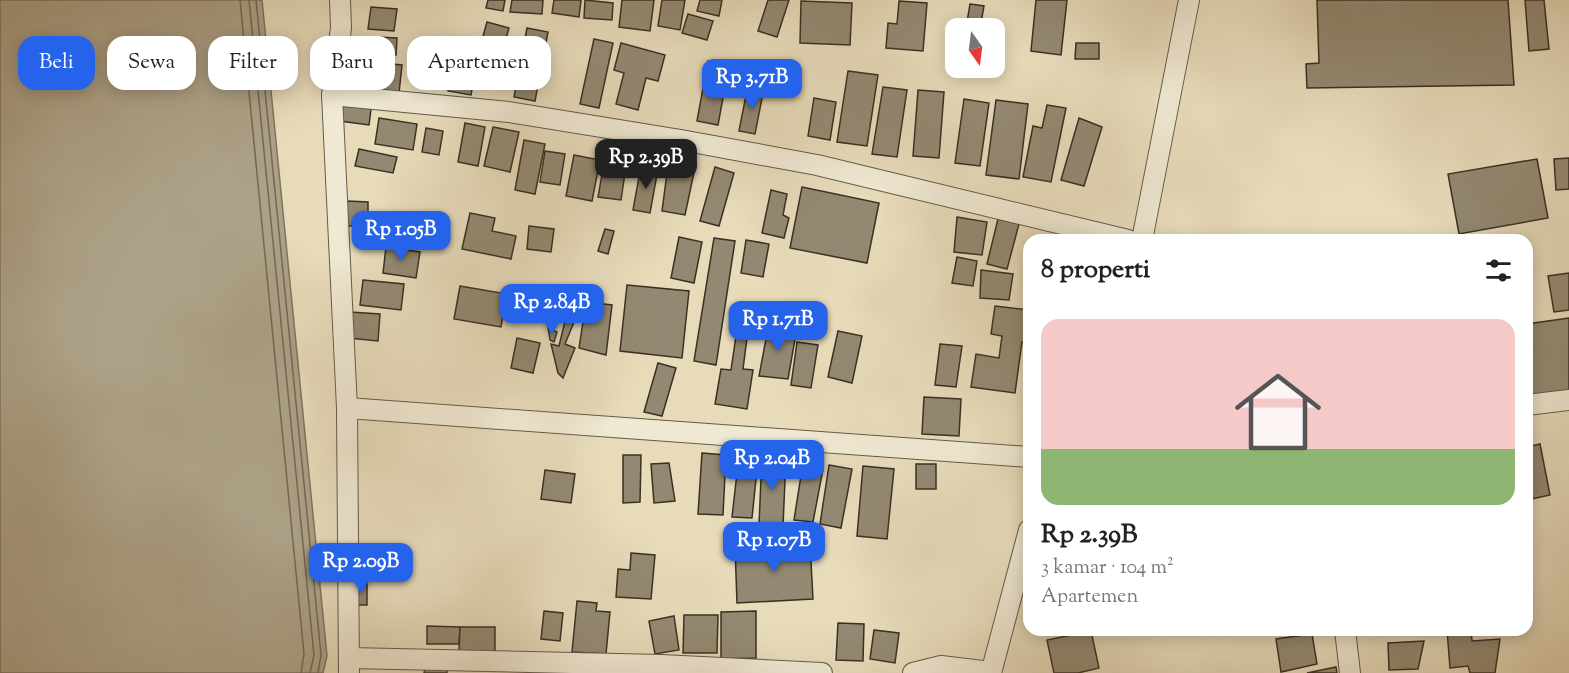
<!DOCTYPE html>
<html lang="id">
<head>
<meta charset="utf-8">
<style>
	:root { --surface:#fff; --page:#f2f2f2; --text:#222; --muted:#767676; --accent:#2563eb }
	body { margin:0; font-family:"Sorts Mill Goudy",serif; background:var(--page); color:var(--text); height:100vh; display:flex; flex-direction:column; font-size:22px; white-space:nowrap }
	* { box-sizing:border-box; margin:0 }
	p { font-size:20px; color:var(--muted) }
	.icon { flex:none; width:33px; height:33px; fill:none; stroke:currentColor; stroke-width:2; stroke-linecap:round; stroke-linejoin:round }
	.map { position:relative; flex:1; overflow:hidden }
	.panel { position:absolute; left:1023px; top:234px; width:510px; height:402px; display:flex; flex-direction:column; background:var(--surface); border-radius:18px; box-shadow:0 3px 15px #0003 }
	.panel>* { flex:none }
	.banner { position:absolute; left:18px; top:36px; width:570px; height:54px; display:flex; gap:12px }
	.needle { width:39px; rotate:166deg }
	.buttons { position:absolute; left:945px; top:18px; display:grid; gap:12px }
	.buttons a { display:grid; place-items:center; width:60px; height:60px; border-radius:12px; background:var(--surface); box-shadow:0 3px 15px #0003; font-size:30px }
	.price { position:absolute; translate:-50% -51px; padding:0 14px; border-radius:12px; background:var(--accent); color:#fff; font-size:20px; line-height:39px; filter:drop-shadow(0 2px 3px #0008) }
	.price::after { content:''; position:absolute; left:50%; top:36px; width:18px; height:14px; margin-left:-9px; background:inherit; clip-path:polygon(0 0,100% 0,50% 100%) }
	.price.current { background:#222; color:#fff }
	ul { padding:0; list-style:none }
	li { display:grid; align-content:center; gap:12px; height:318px; padding:0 18px }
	li span { display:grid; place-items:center; height:186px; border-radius:18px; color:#555 }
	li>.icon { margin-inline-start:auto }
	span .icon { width:108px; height:108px; fill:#fffc; stroke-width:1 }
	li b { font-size:26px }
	h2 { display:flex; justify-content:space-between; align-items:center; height:72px; padding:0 18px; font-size:26px }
	.tag { padding:0 21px; border-radius:18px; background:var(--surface); box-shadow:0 3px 15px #0003; font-size:21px; line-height:54px }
	.tag.current { background:var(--accent); color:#fff }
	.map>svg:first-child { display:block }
	.water { fill:#aca187; stroke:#7e745f; stroke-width:1.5 }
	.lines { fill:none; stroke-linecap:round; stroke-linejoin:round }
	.shore { stroke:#726856; stroke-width:1.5 }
	.building { fill:#938972; stroke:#393024; stroke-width:1.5 }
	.street-casing { stroke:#645b4a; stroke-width:22 }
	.street { stroke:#efe8d2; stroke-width:20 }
</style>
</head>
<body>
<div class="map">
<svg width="1569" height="673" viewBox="0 0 1569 673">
	<rect width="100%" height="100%" fill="#e7dbba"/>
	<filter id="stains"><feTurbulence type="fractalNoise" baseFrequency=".00333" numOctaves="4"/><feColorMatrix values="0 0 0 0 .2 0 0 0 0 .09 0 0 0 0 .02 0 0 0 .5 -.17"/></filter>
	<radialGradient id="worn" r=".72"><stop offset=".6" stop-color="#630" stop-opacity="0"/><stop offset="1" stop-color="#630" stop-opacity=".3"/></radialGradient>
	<polygon class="water" points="0,0 262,0 327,656 323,673 0,673"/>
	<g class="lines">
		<g class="shore">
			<polyline points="240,0 304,654 301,673"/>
			<polyline points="249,0 314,655 310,673"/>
			<polyline points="256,0 321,655 318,673"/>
		</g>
	</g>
	<g class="building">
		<polygon points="488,0 505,0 503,11 486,8"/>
		<polygon points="512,0 543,0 542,14 510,12"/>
		<polygon points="554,0 581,0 579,17 552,13"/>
		<polygon points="585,0 613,3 612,20 584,18"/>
		<polygon points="622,0 654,0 650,31 619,27"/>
		<polygon points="662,0 685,0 680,30 658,26"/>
		<polygon points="700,0 722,0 719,16 697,11"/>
		<polygon points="768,0 789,0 777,37 758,31"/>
		<polygon points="1036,0 1067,0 1061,55 1031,51"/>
		<polygon points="1317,0 1508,0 1514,85 1307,88 1306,64 1319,63"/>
		<polygon points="1525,0 1544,0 1549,49 1529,51"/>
		<polygon points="801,1 852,3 850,45 800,43"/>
		<polygon points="899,1 927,3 923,51 886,48 888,23 897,24"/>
		<polygon points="970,4 984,6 980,28 966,28"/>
		<polygon points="371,7 397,9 394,31 368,29"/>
		<polygon points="688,14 713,21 707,40 682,33"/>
		<polygon points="487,22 509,28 492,87 479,51"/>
		<polygon points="527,28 548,32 535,101 514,97"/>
		<polygon points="375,37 397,38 396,55 374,53"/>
		<polygon points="594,39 613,43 599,108 580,104"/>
		<polygon points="621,43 665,55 658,81 646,78 638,110 616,104 624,73 614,70"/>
		<polygon points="1076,43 1099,43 1099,59 1075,59"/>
		<polygon points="347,56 374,61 371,77 344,73"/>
		<polygon points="708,61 729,65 718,125 697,121"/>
		<polygon points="381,63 402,65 399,93 378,91"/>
		<polygon points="453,65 476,69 471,95 448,91"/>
		<polygon points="848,71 878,75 867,146 837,142"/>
		<polygon points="748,85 764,88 755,134 739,131"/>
		<polygon points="883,87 907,90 897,157 872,154"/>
		<polygon points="918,90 944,92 939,158 913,156"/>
		<polygon points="814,98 836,102 830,140 808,136"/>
		<polygon points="964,99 989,103 980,166 955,163"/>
		<polygon points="996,100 1028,104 1019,179 986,175"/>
		<polygon points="343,105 371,109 369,125 340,121"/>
		<polygon points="1047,105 1066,108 1051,182 1023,177 1033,126 1042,128"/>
		<polygon points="379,118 417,124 413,150 375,144"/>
		<polygon points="1079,118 1102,127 1084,186 1061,180"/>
		<polygon points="465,123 485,127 478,166 458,162"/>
		<polygon points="493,127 519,132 510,172 484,166"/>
		<polygon points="426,128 443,131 439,155 422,152"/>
		<polygon points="524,140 545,144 535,194 515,190"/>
		<polygon points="359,149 397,157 393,173 355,166"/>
		<polygon points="545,151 565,154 560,185 540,182"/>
		<polygon points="574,155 600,160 592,201 566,196"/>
		<polygon points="669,158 696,163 685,215 662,211"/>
		<polygon points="1569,158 1569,189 1556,190 1554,159"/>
		<polygon points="1537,159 1548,218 1459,234 1448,174"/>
		<polygon points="604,163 626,166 621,200 598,197"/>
		<polygon points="641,166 658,169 650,213 633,210"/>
		<polygon points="715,167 734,173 719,226 700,221"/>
		<polygon points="802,187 879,203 867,263 790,248"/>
		<polygon points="771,190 787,194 783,215 789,218 784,238 762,233"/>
		<polygon points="347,201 368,202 368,226 346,226"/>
		<polygon points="392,212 436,215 434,236 391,233"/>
		<polygon points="470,213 495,218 492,231 516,236 511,259 462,249"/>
		<polygon points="957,217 987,222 982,255 954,252"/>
		<polygon points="998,219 1019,224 1007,269 987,264"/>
		<polygon points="529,226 554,229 551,252 527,249"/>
		<polygon points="605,229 614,231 608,254 598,251"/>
		<polygon points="679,237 702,242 694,283 671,278"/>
		<polygon points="714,238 735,241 716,365 694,361"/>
		<polygon points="746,240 769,244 763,277 741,273"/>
		<polygon points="386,247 420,252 416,278 383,273"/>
		<polygon points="957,257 977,261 973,286 952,283"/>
		<polygon points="981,270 1013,274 1009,300 980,298"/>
		<polygon points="1569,273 1569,310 1554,312 1548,276"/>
		<polygon points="363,280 404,284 401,310 360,305"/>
		<polygon points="627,285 689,291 682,358 620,351"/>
		<polygon points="460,286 507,294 501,327 454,319"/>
		<polygon points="570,300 581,305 565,344 575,348 563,378 558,373 551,344 559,346"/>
		<polygon points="586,302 612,305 606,355 579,348"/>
		<polygon points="995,306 1029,310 1029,343 1022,342 1015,393 971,387 976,354 999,358 1002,336 991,334"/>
		<polygon points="350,312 380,314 378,341 348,338"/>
		<polygon points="550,315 558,319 555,326 547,323"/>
		<polygon points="1569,318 1569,392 1533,397 1527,353 1527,324"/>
		<polygon points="769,323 797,328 788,379 759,376"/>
		<polygon points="548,327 557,332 554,342 550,340"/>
		<polygon points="838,331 862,336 852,383 828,377"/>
		<polygon points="736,336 747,338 743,369 753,370 747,409 715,404 721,369 731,370"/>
		<polygon points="517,338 540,343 533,373 511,368"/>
		<polygon points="797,342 818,345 811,388 791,385"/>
		<polygon points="940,344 962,346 956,387 935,385"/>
		<polygon points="658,363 676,368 662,416 644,412"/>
		<polygon points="924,397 961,399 959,436 922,434"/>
		<polygon points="741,438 760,440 752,518 732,517"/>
		<polygon points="1540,444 1550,495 1527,500 1527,447"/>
		<polygon points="702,453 726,455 723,515 698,514"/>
		<polygon points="623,455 641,455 640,502 623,503"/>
		<polygon points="762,455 786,457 783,526 759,525"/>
		<polygon points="669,463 675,501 654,503 651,464"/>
		<polygon points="803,463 823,469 813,522 794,520"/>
		<rect x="916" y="464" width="20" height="25"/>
		<polygon points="829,465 852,469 841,528 820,524"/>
		<polygon points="863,466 894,469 887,539 857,536"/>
		<polygon points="545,470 575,474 571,503 541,499"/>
		<polygon points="810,543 813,599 737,603 735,547"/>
		<polygon points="631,553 655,555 651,599 616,597 618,569 630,570"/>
		<rect x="355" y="582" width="12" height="23"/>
		<polygon points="577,601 597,603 596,611 610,612 606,654 572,652"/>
		<polygon points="544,611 563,613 560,641 541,639"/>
		<polygon points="756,611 756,658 721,659 721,612"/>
		<polygon points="684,615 718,615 717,653 683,653"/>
		<polygon points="674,616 679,650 655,654 649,621"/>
		<polygon points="838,623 864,624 863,661 836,660"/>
		<polygon points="427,626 460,627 459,644 427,644"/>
		<polygon points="460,627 495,627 495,653 459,652"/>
		<polygon points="874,630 899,633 895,663 870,659"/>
		<polygon points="1407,630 1432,630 1432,633 1407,635"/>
		<polygon points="1447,630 1471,630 1472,641 1500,639 1495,673 1470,673 1468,666 1450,668"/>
		<polygon points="1091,631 1099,668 1078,673 1054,673 1047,640"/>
		<polygon points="1312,634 1317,664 1281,672 1276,639"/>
		<polygon points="1424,641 1418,669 1389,670 1388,643"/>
		<polygon points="1336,667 1337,673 1307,673"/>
		<polygon points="425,669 447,670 447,673 424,673"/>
	</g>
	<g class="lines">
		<g class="street-casing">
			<g id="street">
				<polyline points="340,0 341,28 332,95 347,408 349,673"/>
				<polyline points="332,95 509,112 681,140 817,165 1128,240"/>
				<polyline points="1142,240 1189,0"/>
				<polyline points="1527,405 1569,400"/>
				<polyline points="347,408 1029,457"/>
				<polyline points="1345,630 1350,673"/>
				<polyline points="349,658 661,665 822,673"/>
				<polyline points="913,673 941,666 991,672"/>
				<polyline points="991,673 1029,530"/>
			</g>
		</g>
		<use href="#street" class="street"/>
	</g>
	<rect width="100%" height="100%" filter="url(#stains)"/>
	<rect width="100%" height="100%" fill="url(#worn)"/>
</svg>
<div class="buttons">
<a><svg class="needle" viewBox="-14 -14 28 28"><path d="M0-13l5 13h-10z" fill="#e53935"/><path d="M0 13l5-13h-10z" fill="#767676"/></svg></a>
</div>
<b class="price" style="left:752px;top:110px">Rp 3.71B</b>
<b class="price current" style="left:646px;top:190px">Rp 2.39B</b>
<b class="price" style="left:401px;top:262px">Rp 1.05B</b>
<b class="price" style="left:552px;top:335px">Rp 2.84B</b>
<b class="price" style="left:778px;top:352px">Rp 1.71B</b>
<b class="price" style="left:772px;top:491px">Rp 2.04B</b>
<b class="price" style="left:774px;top:573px">Rp 1.07B</b>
<b class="price" style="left:361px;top:594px">Rp 2.09B</b>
<div class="banner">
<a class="tag current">Beli</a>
<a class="tag">Sewa</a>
<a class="tag">Filter</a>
<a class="tag">Baru</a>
<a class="tag">Apartemen</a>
</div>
<section class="panel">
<h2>8 properti<svg class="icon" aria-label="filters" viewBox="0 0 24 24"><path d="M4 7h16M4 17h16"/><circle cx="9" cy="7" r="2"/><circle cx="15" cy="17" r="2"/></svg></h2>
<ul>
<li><span style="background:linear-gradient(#f6c9c9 70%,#8fb573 0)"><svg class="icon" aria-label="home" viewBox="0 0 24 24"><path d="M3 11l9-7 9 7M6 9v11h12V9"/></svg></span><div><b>Rp 2.39B</b><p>3 kamar · 104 m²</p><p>Apartemen</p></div></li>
</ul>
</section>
</div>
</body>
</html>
